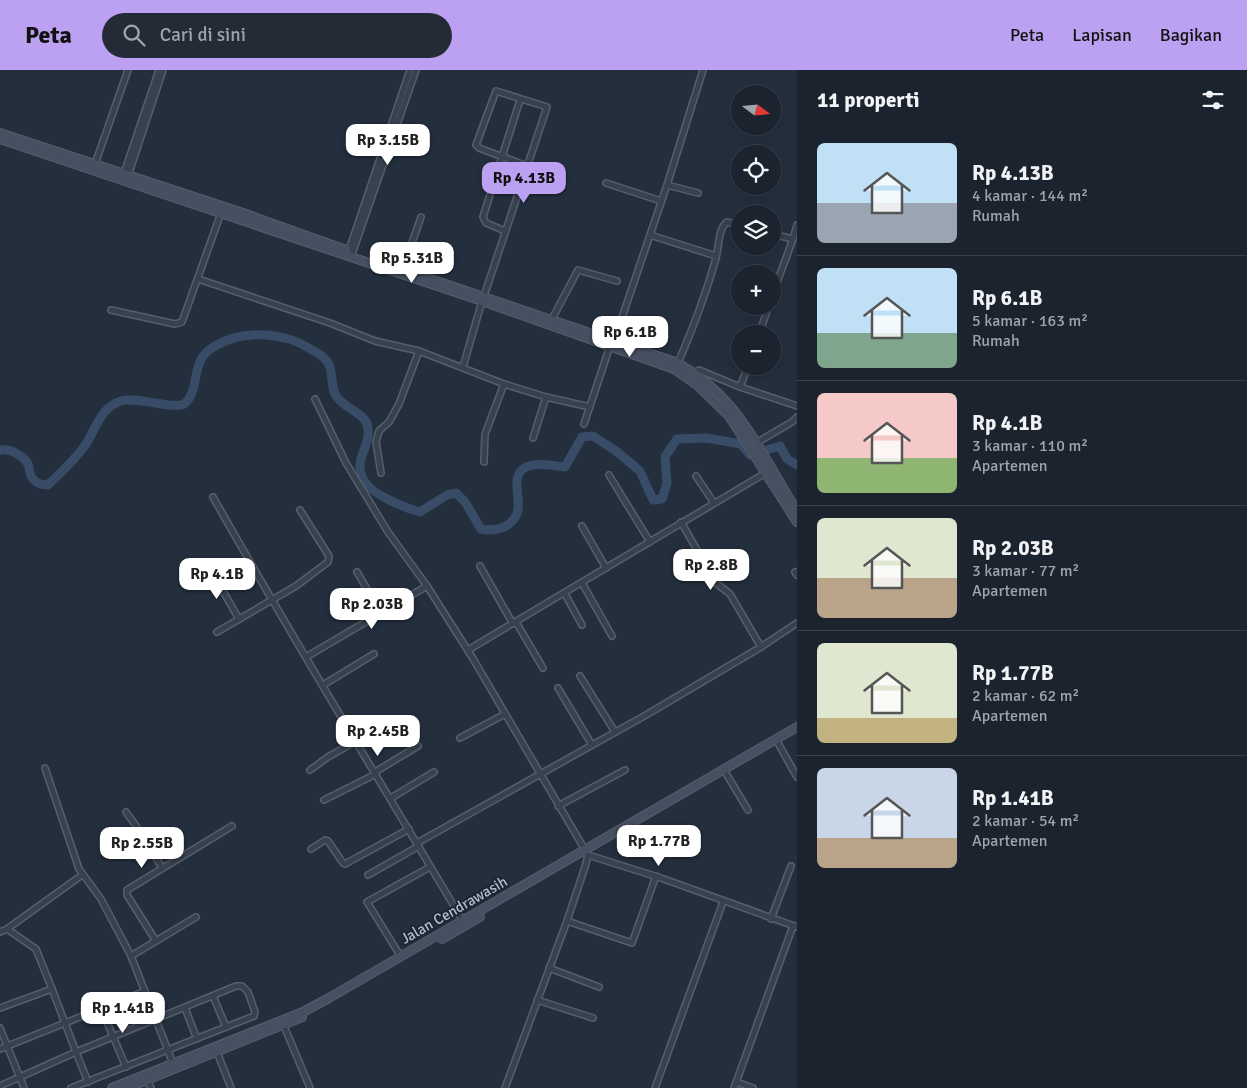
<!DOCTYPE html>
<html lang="id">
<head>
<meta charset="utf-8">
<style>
	:root { --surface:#1b232e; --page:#242b36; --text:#f1f3f6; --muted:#a0a4aa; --line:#39404a; --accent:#bca0f2 }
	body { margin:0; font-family:Signika,sans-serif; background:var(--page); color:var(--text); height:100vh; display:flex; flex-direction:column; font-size:19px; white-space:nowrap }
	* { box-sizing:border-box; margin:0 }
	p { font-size:16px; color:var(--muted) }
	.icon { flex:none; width:28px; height:28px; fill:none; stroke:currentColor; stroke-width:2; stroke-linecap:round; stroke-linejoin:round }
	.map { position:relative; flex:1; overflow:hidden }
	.drawer { display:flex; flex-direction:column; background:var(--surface); width:450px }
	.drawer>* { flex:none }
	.needle { width:32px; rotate:106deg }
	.tools { position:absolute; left:731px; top:15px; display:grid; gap:10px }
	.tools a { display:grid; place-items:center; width:50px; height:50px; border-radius:50%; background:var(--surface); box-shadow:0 2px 12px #0003,0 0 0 1px var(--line); font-size:25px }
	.price { position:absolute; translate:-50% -42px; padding:0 11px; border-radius:10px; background:#fff; color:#222; font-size:16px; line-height:32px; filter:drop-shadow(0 1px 2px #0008) }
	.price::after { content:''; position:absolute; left:50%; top:30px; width:15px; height:11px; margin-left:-8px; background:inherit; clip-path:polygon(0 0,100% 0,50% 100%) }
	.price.current { background:var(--accent); color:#111 }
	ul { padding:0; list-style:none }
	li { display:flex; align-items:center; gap:15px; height:125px; padding:0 20px }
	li+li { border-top:1px solid var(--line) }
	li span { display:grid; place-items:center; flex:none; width:140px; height:100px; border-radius:8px; color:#555 }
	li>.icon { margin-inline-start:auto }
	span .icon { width:60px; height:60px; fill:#fffc; stroke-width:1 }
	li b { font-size:21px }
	h2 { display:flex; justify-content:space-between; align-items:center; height:60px; padding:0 20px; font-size:21px }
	header { display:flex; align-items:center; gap:30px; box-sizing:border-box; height:70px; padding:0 25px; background:var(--accent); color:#111 }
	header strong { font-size:24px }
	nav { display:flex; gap:28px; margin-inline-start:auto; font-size:18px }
	.search { width:350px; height:45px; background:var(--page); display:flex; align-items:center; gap:12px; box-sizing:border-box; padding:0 18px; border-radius:28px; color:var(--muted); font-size:19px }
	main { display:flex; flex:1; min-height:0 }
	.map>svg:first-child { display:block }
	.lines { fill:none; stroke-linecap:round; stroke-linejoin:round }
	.river { stroke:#394c67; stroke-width:9 }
	.street-casing { stroke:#565f6c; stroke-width:8 }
	.secondary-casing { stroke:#565f6c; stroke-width:10 }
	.street { stroke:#38414e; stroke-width:5 }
	.secondary { stroke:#465061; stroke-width:8 }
	.labels { text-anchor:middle; stroke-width:4; stroke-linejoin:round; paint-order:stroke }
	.street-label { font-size:15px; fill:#b4bcc9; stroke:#1d2633 }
</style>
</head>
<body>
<header>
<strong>Peta</strong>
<div class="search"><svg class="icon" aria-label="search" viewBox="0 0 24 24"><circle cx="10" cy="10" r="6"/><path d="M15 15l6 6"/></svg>Cari di sini</div>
<nav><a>Peta</a><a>Lapisan</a><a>Bagikan</a></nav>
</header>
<main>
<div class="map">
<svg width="797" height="1018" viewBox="0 0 797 1018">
	<rect width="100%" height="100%" fill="#242f3e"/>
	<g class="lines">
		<path class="river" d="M0,380C9,378 23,385 28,394C30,398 29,405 33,409C37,414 42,415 48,415C61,402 76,389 86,374C96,358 101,337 121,331C136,326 175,340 184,334C202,320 188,290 215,276C244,259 285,262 312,280C318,283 323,286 327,291C334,301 330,313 335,324C342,338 363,342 367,354C374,376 350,389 365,412C373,425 405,438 420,442L447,425L456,423L465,432L481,459C490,461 496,460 504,457C533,443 506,412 523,399C533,391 554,396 565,397L582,367L593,366L616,381L640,401L653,430L662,429L667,413L665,387L677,369L707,368L741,374L750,385L780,376L787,389L797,395"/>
		<g class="street-casing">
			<g id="street">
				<polyline points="95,94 128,0"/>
				<polyline points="123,106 159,0"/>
				<polyline points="128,106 163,0"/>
				<polyline points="606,113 661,131"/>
				<polyline points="667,115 698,123"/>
				<polyline points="505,161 486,153 483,147 520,30"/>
				<polyline points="772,164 793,169 797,155"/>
				<polyline points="650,165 716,186"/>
				<polyline points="348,183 410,0"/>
				<polyline points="351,187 416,0"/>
				<polyline points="403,199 421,147"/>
				<polyline points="198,209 330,253 375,271 419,281 504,314 546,327 590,337"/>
				<polyline points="484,226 547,37 496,21 476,75 479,78 527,96"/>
				<polyline points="772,226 793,169"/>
				<polyline points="111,240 175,254 182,252 221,143"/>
				<polyline points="552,249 578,200 617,211"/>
				<polyline points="759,264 769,236"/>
				<polyline points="614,271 667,115 703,0"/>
				<path d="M678,293C693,258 706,224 716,188C719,177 718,159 727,152L740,155"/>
				<polyline points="463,297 482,231"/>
				<polyline points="693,303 699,300 740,317 797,336"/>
				<polyline points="740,317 748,296"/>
				<polyline points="315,329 346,393 388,462 427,516 472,587 588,785 585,797 567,851 505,1018"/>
				<polyline points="584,354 610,276"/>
				<polyline points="533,368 546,327"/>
				<polyline points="756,373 792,352 797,347"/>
				<polyline points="484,392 485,364 504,314"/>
				<polyline points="381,403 376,372 379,361 389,352 399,334 419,281"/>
				<polyline points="609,405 650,472"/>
				<polyline points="696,406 714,433"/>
				<path d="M213,427C294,571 380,711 464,853"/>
				<polyline points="681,452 716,513 730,524 761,577"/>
				<polyline points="582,456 606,498"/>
				<polyline points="480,496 513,554"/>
				<polyline points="212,502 239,549"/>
				<polyline points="357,502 381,543"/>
				<polyline points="795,502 797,505"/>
				<polyline points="582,513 612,566"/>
				<polyline points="565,524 582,555"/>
				<polyline points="516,552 543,598"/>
				<polyline points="217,562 296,516 328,492 329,486 300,440"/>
				<polyline points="468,580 767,402"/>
				<polyline points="306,587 427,516"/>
				<polyline points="580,606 615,662"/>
				<polyline points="323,615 374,584"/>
				<polyline points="558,618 592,675"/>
				<polyline points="460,668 505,644"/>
				<polyline points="778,673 797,707"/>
				<polyline points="45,698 79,799 101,829 131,886 174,996"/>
				<polyline points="310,700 328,687 356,671"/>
				<polyline points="724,700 748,740"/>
				<polyline points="375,702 418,676"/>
				<polyline points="391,728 434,702"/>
				<polyline points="324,730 376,704"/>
				<polyline points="558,736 625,700"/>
				<polyline points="126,742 144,767 162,798"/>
				<polyline points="417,773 646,645 761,577 797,553"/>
				<polyline points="311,779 325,770 328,771 343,793 345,794 409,759"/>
				<polyline points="588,785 661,808 797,857"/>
				<polyline points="368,805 419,776"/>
				<polyline points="771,849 791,796"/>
				<polyline points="567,851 632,873 656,806"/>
				<polyline points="7,859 36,879 52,919"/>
				<polyline points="0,862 7,859 82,805"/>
				<polyline points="156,871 127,825 127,820 232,756"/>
				<polyline points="131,886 196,847"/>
				<polyline points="401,887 367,832 430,797"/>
				<polyline points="549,898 599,917"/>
				<polyline points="213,926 226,957"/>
				<polyline points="537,930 593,948"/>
				<polyline points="0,938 52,919 76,982 0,1016"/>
				<polyline points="101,938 126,997"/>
				<polyline points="185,938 197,969"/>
				<polyline points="284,956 310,1018"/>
				<polyline points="0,958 24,1018"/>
				<polyline points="0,979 145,921"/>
				<polyline points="217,982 231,1018"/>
				<polyline points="147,1010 151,1018"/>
				<polyline points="736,1012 753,1018"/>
				<polyline points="71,1018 254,946 255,942 248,922 242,916 236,916 76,982 88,1012"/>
				<polyline points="655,1018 723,832"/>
				<polyline points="734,1018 793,856"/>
			</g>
		</g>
		<g class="secondary-casing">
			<g id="secondary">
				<polyline points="0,63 243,143 346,180"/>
				<polyline points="0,69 482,231 674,299 697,315 729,346 797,452"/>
				<path d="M419,205L678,293C697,304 717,320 731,337C756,367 776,408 797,441"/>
				<polyline points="442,869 480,847"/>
				<polyline points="112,1018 303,942 329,928 797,657"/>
				<polyline points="127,1018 302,947"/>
			</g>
		</g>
		<use href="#street" class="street"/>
		<use href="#secondary" class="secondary"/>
	</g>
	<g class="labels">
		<g class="street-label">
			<text transform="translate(454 840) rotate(-30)" y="5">Jalan Cendrawasih</text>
		</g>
	</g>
</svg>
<div class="tools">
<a><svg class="needle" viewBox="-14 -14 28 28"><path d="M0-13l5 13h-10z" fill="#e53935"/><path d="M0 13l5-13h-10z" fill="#a0a4aa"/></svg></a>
<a><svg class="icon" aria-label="locate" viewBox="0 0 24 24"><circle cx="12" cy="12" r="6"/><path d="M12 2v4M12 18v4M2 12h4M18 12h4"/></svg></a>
<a><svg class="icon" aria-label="layers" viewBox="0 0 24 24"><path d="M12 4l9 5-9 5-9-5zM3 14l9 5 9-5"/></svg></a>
<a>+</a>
<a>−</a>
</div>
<b class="price" style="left:388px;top:96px">Rp 3.15B</b>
<b class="price current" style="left:524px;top:134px">Rp 4.13B</b>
<b class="price" style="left:412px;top:214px">Rp 5.31B</b>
<b class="price" style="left:630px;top:288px">Rp 6.1B</b>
<b class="price" style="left:711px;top:521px">Rp 2.8B</b>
<b class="price" style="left:217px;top:530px">Rp 4.1B</b>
<b class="price" style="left:372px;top:560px">Rp 2.03B</b>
<b class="price" style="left:378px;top:687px">Rp 2.45B</b>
<b class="price" style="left:659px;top:797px">Rp 1.77B</b>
<b class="price" style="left:142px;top:799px">Rp 2.55B</b>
<b class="price" style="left:123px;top:964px">Rp 1.41B</b>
</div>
<section class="drawer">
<h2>11 properti<svg class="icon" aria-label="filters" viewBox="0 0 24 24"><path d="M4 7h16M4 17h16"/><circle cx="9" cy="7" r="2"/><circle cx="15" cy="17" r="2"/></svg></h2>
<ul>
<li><span style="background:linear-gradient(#bfe0f5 60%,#9aa5b1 0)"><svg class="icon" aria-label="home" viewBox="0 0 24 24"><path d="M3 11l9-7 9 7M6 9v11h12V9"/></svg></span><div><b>Rp 4.13B</b><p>4 kamar · 144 m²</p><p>Rumah</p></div></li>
<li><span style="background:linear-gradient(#bfe0f5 65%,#7fa58c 0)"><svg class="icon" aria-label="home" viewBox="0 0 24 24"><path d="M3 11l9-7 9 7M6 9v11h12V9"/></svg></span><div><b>Rp 6.1B</b><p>5 kamar · 163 m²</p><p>Rumah</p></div></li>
<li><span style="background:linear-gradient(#f6c9c9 65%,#8fb573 0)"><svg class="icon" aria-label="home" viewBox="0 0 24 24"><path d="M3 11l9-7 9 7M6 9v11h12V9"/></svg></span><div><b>Rp 4.1B</b><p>3 kamar · 110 m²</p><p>Apartemen</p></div></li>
<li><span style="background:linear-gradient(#dfe7d0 60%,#b9a48a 0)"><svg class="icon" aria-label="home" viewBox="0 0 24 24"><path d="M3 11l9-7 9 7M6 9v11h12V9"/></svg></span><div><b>Rp 2.03B</b><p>3 kamar · 77 m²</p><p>Apartemen</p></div></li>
<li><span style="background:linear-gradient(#dfe7d0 75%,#c2b280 0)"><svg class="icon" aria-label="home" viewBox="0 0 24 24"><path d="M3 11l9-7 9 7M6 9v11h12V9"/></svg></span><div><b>Rp 1.77B</b><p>2 kamar · 62 m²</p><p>Apartemen</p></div></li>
<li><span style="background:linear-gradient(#c9d6e8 70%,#b9a48a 0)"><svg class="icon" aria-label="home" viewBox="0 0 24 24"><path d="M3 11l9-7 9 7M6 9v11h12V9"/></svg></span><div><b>Rp 1.41B</b><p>2 kamar · 54 m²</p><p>Apartemen</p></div></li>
</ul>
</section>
</main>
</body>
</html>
